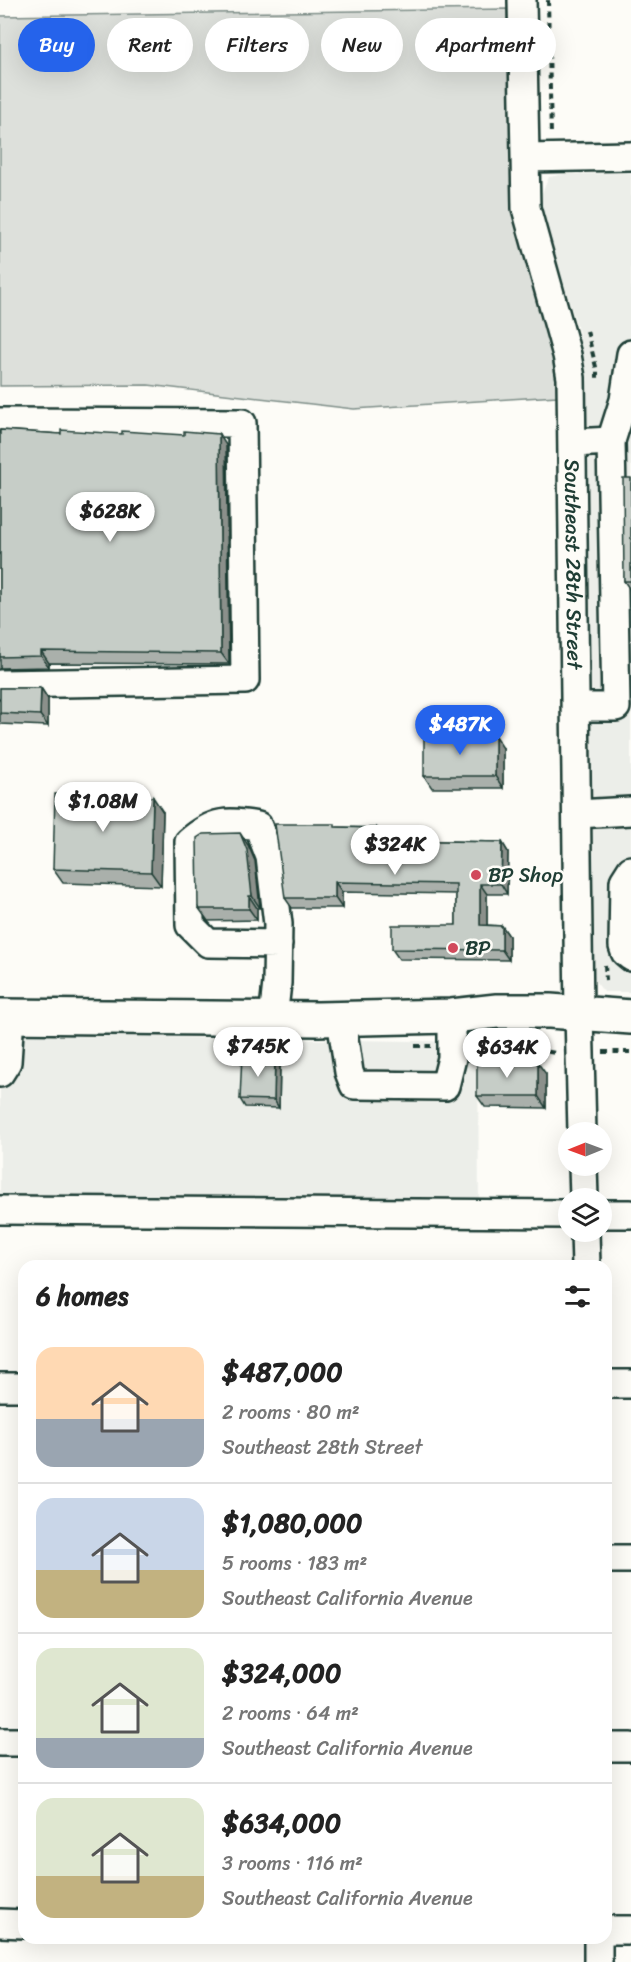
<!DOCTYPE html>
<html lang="en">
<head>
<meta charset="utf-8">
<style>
	:root { --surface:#fff; --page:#f6f6f6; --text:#222; --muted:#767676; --line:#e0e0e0; --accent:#2563eb }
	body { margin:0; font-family:Sriracha,sans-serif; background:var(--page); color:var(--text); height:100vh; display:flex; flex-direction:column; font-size:22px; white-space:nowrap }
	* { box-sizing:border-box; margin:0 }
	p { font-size:20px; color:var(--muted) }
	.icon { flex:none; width:33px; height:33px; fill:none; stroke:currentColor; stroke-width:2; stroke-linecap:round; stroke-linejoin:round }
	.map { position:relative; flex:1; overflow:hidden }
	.side { position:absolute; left:18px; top:1260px; width:594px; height:684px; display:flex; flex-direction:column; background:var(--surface); border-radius:18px; box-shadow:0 6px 24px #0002 }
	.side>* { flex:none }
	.guide { position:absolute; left:18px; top:18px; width:596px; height:54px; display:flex; gap:12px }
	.needle { width:39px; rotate:269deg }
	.fabs { position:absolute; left:558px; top:1122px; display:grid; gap:12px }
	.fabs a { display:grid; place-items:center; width:54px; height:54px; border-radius:50%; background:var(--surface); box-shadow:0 6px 24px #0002; font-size:30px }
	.price { position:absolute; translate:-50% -51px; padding:0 14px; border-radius:21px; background:#fff; color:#222; font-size:20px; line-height:39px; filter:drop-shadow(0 2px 3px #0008) }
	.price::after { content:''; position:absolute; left:50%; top:36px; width:18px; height:14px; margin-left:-9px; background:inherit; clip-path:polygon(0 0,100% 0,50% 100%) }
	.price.current { background:var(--accent); color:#fff }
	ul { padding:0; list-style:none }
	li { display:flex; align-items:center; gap:18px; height:150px; padding:0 18px }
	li+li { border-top:2px solid var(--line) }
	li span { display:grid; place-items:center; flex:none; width:168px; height:120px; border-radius:18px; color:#555 }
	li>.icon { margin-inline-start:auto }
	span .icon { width:72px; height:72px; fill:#fffc; stroke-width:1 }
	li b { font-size:26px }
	h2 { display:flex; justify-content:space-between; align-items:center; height:72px; padding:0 18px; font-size:26px }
	.pill { padding:0 21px; border-radius:27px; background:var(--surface); box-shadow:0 6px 24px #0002; font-size:21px; line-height:54px }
	.pill.current { background:var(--accent); color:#fff }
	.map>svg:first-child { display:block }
	.built { fill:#eceee9 }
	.green { fill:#dde0db; stroke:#7e8e88; stroke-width:1.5 }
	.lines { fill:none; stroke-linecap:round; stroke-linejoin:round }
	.minor-casing { stroke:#1f3d34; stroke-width:32 }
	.major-casing { stroke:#1f3d34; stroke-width:38 }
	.path { stroke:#1f3d34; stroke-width:4; stroke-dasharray:6 4.5; stroke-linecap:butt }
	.minor { stroke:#fdfcf7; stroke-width:27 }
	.major { stroke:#fdfcf7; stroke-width:33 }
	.wall { fill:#aab0ab; stroke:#1f3d34; stroke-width:1.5 }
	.shaded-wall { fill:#8b908b; stroke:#1f3d34; stroke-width:1.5 }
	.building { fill:#c6cdc7; stroke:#1f3d34; stroke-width:1.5 }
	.poi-dot { fill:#d1495b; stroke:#fdfcf7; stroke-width:2 }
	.labels { text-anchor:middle; stroke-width:5; stroke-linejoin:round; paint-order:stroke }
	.street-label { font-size:21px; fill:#1f3d34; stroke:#fdfcf7 }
	.poi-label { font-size:21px; fill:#1f3d34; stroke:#fdfcf7; text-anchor:start }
</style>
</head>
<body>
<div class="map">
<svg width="631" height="1962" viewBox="0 0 631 1962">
	<rect width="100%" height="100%" fill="#fdfcf7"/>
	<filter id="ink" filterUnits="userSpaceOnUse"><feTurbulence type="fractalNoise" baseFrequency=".0167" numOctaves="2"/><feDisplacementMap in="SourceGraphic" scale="12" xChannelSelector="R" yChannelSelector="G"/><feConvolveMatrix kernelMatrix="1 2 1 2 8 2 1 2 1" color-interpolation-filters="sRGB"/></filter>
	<g filter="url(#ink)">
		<g class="built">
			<polygon points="631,173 631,992 604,992 595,981 593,961 584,371 579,333 542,213 542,193 549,177 565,174"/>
			<polygon points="0,1035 478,1042 479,1220 0,1217"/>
		</g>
		<polygon class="green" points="507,9 512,201 554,356 557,396 354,409 148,385 0,386 0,16"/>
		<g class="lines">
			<g class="minor-casing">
				<g id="minor">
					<path id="s1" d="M522,0L526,208L567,355L571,378L579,1014L582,1132"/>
					<polyline points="526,158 631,156"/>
					<polyline points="0,422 242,423 245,680 0,684"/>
					<polyline points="611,441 624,400 631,354"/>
					<polyline points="573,443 611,441 616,707 576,707"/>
					<polyline points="577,814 631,811"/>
					<polyline points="631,870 624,881 623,946 625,952 631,957"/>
					<path d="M273,1019L277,983L278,924L270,857L258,826C226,821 214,820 189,842L190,925L208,943L278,944"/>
					<polyline points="341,1019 349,1072 354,1085 445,1086 452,1058 452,1016"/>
					<polyline points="0,1073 7,1062 10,1016"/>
					<polyline points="583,1166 584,1198"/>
					<polyline points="0,1210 568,1214"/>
					<polyline points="602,1214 631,1214"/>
					<polyline points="585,1232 586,1266"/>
					<polyline points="606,1384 631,1384"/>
					<polyline points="0,1387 24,1387"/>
					<polyline points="606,1559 631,1559"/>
					<polyline points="0,1742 24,1742"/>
					<polyline points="606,1747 631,1747"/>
					<polyline points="0,1923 24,1924"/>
					<polyline points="606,1930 631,1930"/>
					<polyline points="598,1938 598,1962"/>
				</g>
			</g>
			<g class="major-casing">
				<polyline id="major" points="0,1016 318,1019 452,1016 497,1011 550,1011 631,1017"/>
			</g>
			<g class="path">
				<polyline points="548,0 551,136"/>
				<polyline points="587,331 597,371 597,382"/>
				<polyline points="605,965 606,980"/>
				<polyline points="415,1046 431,1046"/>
				<polyline points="475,1046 517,1047 556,1053"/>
				<polyline points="603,1052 631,1052"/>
			</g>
			<use href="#minor" class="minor"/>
			<use href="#major" class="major"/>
		</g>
		<g class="wall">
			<polygon points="0,430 226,445 229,664 49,663 49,667 0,668"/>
			<polygon points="631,478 631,591 624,581"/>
			<polygon points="0,688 41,688 48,699 48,726 0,724"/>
			<polygon points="503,748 503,788 432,788 424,776"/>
			<polygon points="163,812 161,886 63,883 53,869"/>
			<polygon points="337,827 377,828 384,838 384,840 502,842 508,852 507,894 487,894 487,925 502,926 509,936 509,960 399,959 392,949 456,925 456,894 342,892 342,908 292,908 285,898"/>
			<polygon points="248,845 255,861 260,908 257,908 257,920 208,921 198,907"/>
			<polygon points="280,1064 279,1108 245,1107 240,1099"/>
			<polygon points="546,1074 546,1108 485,1107 477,1096"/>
		</g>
		<g class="shaded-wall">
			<polygon points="219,434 226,445 229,664 221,653"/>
			<polygon points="41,651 49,663 49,667 41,656"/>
			<polygon points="41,688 48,699 48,726 40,715"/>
			<polygon points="495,736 503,748 503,788 495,776"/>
			<polygon points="153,797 163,812 161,886 151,872"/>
			<polygon points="377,828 384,838 384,850 377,840"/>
			<polygon points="240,833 248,845 255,861 260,908 252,896"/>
			<polygon points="502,842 508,852 507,894 501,884"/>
			<polygon points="335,882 342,892 342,908 335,898"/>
			<polygon points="480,884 487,894 487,935 480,925"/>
			<polygon points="249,896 257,908 257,920 249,909"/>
			<polygon points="502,926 509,936 509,960 502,950"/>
			<polygon points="275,1056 280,1064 279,1108 274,1100"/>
			<polygon points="538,1063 546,1074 546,1108 538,1096"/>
		</g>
		<g class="building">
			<polygon points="0,430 61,434 61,430 122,434 122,431 184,435 184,431 219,434 221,653 41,651 41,656 0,657"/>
			<polygon points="623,478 631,478 631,581 624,581"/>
			<polygon points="0,688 41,688 40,715 0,713"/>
			<rect x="424" y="736" width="71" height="40"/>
			<polygon points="55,794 153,797 151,872 53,869"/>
			<polygon points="275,824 335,824 335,827 377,828 377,840 502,842 501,884 480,884 480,925 502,926 502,950 392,949 392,925 456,925 456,884 335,882 335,898 285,898"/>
			<polygon points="240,833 247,850 252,896 249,896 249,909 200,909 198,907 197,838 203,834"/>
			<polygon points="242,1055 275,1056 274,1100 240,1099"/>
			<polygon points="477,1062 538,1063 538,1096 477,1096"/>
		</g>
	</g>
	<g class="poi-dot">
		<circle cx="476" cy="875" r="6"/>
		<circle cx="453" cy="948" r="6"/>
	</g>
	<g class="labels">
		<g class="street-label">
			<text dy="7" stroke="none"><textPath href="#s1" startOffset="570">Southeast 28th Street</textPath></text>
		</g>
		<g class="poi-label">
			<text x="488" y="882">BP Shop</text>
			<text x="465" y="955">BP</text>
		</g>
	</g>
</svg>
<div class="fabs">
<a><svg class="needle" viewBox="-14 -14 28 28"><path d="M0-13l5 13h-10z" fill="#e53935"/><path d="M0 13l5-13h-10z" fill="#767676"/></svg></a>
<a><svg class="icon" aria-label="layers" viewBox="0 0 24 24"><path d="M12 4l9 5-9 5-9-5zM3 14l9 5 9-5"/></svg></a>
</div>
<b class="price" style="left:110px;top:543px">$628K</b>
<b class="price current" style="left:460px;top:756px">$487K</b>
<b class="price" style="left:103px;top:833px">$1.08M</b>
<b class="price" style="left:395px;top:876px">$324K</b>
<b class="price" style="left:258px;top:1078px">$745K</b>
<b class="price" style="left:507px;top:1079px">$634K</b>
<div class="guide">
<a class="pill current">Buy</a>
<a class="pill">Rent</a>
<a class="pill">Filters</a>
<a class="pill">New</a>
<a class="pill">Apartment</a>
</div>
<section class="side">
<h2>6 homes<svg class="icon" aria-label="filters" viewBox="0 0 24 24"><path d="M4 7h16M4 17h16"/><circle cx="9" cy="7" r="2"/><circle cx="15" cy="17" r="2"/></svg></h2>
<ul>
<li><span style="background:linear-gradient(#ffd9b3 60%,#9aa5b1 0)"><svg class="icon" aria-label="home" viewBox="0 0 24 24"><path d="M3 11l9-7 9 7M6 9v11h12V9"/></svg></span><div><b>$487,000</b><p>2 rooms · 80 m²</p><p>Southeast 28th Street</p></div></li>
<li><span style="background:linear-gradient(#c9d6e8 60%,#c2b280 0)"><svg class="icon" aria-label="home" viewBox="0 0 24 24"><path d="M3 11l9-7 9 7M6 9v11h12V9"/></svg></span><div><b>$1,080,000</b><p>5 rooms · 183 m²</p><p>Southeast California Avenue</p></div></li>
<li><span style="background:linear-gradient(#dfe7d0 75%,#9aa5b1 0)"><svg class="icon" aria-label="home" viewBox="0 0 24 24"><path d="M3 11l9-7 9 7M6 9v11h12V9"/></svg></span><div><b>$324,000</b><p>2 rooms · 64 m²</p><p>Southeast California Avenue</p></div></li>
<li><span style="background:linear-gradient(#dfe7d0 65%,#c2b280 0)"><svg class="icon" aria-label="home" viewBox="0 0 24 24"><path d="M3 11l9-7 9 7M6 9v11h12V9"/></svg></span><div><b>$634,000</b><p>3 rooms · 116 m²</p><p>Southeast California Avenue</p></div></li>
</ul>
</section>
</div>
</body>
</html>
